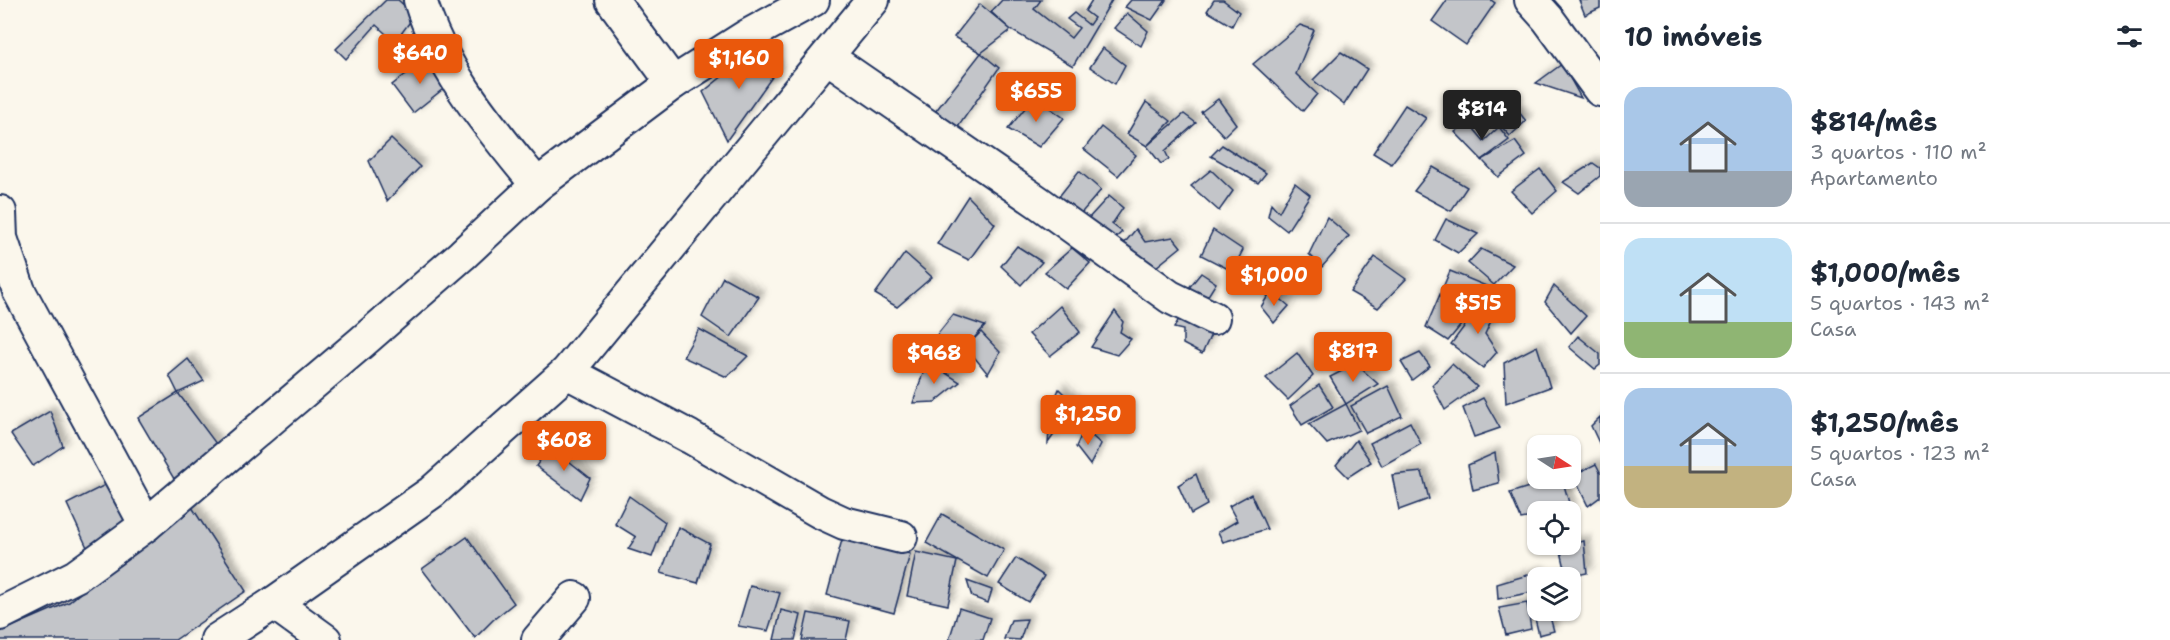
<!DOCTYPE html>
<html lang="pt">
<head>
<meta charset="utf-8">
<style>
	:root { --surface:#fff; --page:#f6f6f7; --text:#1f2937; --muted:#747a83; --line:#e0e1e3; --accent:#ea580c }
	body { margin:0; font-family:"Shantell Sans",sans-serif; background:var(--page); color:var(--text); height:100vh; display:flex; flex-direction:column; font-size:22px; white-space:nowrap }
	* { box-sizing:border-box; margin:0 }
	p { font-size:20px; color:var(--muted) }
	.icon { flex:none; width:33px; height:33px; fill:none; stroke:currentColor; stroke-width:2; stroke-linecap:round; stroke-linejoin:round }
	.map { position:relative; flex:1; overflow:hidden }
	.drawer { display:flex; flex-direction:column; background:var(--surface); width:570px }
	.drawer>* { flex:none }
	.needle { width:39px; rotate:102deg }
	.tools { position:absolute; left:1527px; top:435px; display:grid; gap:12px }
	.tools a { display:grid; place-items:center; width:54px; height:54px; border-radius:12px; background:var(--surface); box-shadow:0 2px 4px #0004; font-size:30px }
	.price { position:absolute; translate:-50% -51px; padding:0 14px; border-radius:6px; background:var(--accent); color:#fff; font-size:20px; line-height:39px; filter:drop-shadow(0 2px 3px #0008) }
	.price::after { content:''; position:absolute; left:50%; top:36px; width:18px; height:14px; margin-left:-9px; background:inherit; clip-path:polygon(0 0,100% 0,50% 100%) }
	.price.active { background:#222; color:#fff }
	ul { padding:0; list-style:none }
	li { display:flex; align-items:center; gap:18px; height:150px; padding:0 24px }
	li+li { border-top:2px solid var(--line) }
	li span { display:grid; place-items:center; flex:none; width:168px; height:120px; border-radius:18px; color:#555 }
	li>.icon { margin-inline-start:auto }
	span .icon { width:72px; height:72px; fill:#fffc; stroke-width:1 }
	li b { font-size:26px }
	h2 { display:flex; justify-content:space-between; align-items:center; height:72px; padding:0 24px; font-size:26px }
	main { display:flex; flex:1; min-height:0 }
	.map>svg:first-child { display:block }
	.building { fill:#c3c5c9; stroke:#1b2f5e; stroke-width:1.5; filter:url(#shadow) }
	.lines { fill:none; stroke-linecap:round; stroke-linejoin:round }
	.minor-casing { stroke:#1b2f5e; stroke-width:36 }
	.minor { stroke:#fbf7ec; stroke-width:32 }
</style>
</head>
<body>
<main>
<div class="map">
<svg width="1600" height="640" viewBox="0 0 1600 640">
	<defs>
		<filter id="shadow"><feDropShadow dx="5.5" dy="-5.5" stdDeviation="3" flood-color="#0004"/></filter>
	</defs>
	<rect width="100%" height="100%" fill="#fbf7ec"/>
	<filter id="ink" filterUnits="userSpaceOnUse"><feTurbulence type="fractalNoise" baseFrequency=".0167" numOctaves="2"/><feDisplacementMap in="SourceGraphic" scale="12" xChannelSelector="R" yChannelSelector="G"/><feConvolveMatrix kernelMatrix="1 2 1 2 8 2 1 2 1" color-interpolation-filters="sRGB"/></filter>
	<g filter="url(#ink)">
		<g class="building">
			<polygon points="386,0 398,0 415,15 395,42 376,25 346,59 336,49"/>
			<polygon points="1002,0 1041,0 1034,9 1071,38 1079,28 1067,19 1074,13 1089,25 1094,18 1085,11 1092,0 1112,0 1073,66 1011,30 991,12"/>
			<polygon points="1131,0 1166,0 1152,20 1125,7"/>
			<polygon points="1214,0 1223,0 1239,12 1232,26 1207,11"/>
			<polygon points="1447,0 1491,0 1495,3 1466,45 1432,21"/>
			<polygon points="1579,0 1600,0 1600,8 1585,15"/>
			<polygon points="980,4 1011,30 981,53 954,37"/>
			<polygon points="1127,13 1148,31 1141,46 1114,28"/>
			<polygon points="1300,25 1314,30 1296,74 1317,94 1303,111 1253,64"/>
			<polygon points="759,47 777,70 727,140 703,92"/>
			<polygon points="1103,48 1125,65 1115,84 1090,67"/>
			<polygon points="1341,52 1367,69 1344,105 1313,80"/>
			<polygon points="981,53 999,68 949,140 931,117"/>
			<polygon points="428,57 448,85 413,113 392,85"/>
			<polygon points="1562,64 1581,98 1536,83"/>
			<polygon points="1034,97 1064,118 1039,147 1008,129"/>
			<polygon points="1218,99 1236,124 1224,136 1201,112"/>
			<polygon points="1146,102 1171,121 1147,146 1127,134"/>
			<polygon points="1405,105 1426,118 1391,164 1373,153"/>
			<polygon points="1518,111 1526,121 1510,136 1501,126"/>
			<polygon points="1184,114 1196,123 1165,151 1169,159 1161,164 1147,146"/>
			<polygon points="1468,122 1484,141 1499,127 1509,140 1482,160 1455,132"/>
			<polygon points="1101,127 1136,155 1118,176 1084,149"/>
			<polygon points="391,139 420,167 387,201 369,161"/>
			<polygon points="1515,141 1526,156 1498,177 1482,160"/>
			<polygon points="1222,145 1266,173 1258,183 1211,156"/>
			<polygon points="1593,163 1600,168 1600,176 1579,193 1563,182"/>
			<polygon points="1433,167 1467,187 1451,211 1414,191"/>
			<polygon points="1540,169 1557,191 1532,213 1511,191"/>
			<polygon points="1211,170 1233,191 1219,211 1191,186"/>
			<polygon points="1079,171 1101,190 1077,218 1057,199"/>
			<polygon points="1295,183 1310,195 1287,231 1268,216 1271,203 1279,212"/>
			<polygon points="968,196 995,224 969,260 937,244"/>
			<polygon points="1109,196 1123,208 1112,224 1122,232 1110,243 1086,221"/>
			<polygon points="1327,217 1349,236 1322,267 1309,254"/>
			<polygon points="1446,219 1478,234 1458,253 1435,240"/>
			<polygon points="1136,229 1145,242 1173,237 1181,247 1151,271 1117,252"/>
			<polygon points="1213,230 1243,250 1232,271 1201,255"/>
			<polygon points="1017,246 1042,262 1021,285 1001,266"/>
			<polygon points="1072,248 1090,263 1066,289 1045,272"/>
			<polygon points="1481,249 1513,265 1494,285 1468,263"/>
			<polygon points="905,253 932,277 897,307 875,294"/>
			<polygon points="1375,257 1406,279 1378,308 1350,292"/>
			<polygon points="1450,271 1491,288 1448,341 1426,327"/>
			<polygon points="1201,273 1216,283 1201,307 1187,290"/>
			<polygon points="723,277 759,297 731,337 702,317"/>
			<polygon points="1554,286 1586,316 1571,333 1545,302"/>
			<polygon points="1271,291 1289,306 1274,323 1261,307"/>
			<polygon points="1487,296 1499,304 1485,334 1497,352 1483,368 1451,344"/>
			<polygon points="1060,306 1080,332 1050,356 1029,334"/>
			<polygon points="1115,311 1123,322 1120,332 1131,339 1117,355 1091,347"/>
			<polygon points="953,315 985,326 966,347 936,336"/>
			<polygon points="1180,317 1212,332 1202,354 1183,344 1183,330 1174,328"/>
			<polygon points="699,329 748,356 727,377 683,357"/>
			<polygon points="981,332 1000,352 988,374 966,347"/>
			<polygon points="1578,336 1600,354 1600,365 1595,369 1569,347"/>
			<polygon points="1537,346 1550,387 1506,403 1504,363"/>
			<polygon points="1297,353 1313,376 1288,400 1266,378"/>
			<polygon points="1420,353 1430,366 1412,380 1401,362"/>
			<polygon points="188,359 204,381 178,393 169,375"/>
			<polygon points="927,361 960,382 935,402 913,403"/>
			<polygon points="1356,364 1378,384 1346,404 1330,377"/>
			<polygon points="1452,364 1477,387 1445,410 1432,385"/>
			<polygon points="1319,385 1333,407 1302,425 1290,406"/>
			<polygon points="1388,386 1402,416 1366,433 1351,406"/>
			<polygon points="1059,389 1075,405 1048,443 1051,408"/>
			<polygon points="178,393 217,445 174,479 138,418"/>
			<polygon points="1483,398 1500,428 1474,437 1463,408"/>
			<polygon points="1346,404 1359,430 1327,444 1309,424"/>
			<polygon points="50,411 63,446 33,466 11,434"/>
			<polygon points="1600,417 1600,445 1591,426"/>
			<polygon points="1410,422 1421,444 1382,466 1370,443"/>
			<polygon points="1084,429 1101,444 1090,465 1076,447"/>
			<polygon points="1356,440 1371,462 1348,477 1336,465"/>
			<polygon points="550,446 590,478 580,499 536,466"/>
			<polygon points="1495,453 1499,483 1473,490 1468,465"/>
			<polygon points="1596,464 1600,472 1600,497 1588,506 1573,475"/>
			<polygon points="1422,472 1429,499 1399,510 1392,475"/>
			<polygon points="1196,474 1207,505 1191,514 1178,485"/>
			<polygon points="1557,478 1562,478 1571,510 1538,512 1538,516 1521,519 1510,493"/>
			<polygon points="109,483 133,529 91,556 67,504"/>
			<polygon points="1251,494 1267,529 1223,542 1218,532 1237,521 1229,506"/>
			<polygon points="629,496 665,522 652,557 628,549 636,537 615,524"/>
			<polygon points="190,504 246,591 175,640 0,640 0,632 69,602"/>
			<polygon points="942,514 1004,550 988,578 926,543"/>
			<polygon points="678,527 710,544 698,583 661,573"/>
			<polygon points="843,536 910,554 894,613 827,595"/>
			<polygon points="467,537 514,603 493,620 475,638 422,569"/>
			<polygon points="1584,541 1587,573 1567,577 1560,547"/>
			<polygon points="916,552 957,561 948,605 907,596"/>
			<polygon points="1016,558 1044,576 1028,602 999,584"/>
			<polygon points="1538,572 1538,591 1498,599 1497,584"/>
			<polygon points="967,581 992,590 988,603 972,597"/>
			<polygon points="750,586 780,593 768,631 738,626"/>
			<polygon points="1538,600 1538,610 1548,610 1554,631 1539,635 1531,602"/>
			<polygon points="1527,603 1531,629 1506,635 1499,608"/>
			<polygon points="959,608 990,618 983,640 949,640"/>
			<polygon points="781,610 801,615 795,640 774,640"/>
			<polygon points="808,613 850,621 846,640 802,640"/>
			<polygon points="1027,619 1020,640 1004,639 1011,620"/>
		</g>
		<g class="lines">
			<g class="minor-casing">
				<g id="minor">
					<path d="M420,0C442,72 490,127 537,185"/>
					<polyline points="612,0 673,83"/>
					<polyline points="1531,0 1548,19 1600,90"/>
					<polyline points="827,57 1038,202 1170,297 1213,318"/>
					<polyline points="0,212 1,238 19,291 146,525"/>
					<polyline points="567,372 690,437 820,512 844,523 901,537"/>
					<polyline points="274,603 325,640"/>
					<polyline points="0,614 76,576 146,525 362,342 462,255 537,185 673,83 747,36 813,0"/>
					<polyline points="217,640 274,603 432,492 567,372 873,0"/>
					<polyline points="538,640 574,598"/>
				</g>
			</g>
			<use href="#minor" class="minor"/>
		</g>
	</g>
</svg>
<div class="tools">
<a><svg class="needle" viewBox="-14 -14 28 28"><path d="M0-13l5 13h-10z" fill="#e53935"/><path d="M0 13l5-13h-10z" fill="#747a83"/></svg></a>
<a><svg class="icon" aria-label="locate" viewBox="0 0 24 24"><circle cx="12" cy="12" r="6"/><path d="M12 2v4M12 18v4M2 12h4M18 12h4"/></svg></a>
<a><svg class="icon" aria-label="layers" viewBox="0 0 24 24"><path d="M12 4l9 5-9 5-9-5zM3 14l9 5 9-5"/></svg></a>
</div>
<b class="price" style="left:420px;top:85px">$640</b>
<b class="price" style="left:739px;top:90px">$1,160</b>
<b class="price" style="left:1036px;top:123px">$655</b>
<b class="price active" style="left:1482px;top:141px">$814</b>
<b class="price" style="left:1274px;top:307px">$1,000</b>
<b class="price" style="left:1478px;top:335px">$515</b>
<b class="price" style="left:1353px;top:383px">$817</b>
<b class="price" style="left:934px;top:385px">$968</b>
<b class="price" style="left:1088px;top:446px">$1,250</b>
<b class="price" style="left:564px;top:472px">$608</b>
</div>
<section class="drawer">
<h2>10 imóveis<svg class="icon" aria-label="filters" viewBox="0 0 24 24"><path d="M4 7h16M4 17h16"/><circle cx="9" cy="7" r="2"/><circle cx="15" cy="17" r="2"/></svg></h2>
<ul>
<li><span style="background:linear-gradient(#a9c7e8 70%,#9aa5b1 0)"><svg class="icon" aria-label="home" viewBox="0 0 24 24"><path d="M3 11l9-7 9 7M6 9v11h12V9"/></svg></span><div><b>$814/mês</b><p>3 quartos · 110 m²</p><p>Apartamento</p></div></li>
<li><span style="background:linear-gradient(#bfe0f5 70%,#8fb573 0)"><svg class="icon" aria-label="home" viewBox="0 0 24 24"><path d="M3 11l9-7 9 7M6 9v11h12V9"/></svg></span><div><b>$1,000/mês</b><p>5 quartos · 143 m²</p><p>Casa</p></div></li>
<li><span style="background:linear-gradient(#a9c7e8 65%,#c2b280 0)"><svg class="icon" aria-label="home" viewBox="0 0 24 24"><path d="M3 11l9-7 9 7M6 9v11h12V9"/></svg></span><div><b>$1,250/mês</b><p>5 quartos · 123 m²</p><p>Casa</p></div></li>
</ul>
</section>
</main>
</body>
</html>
